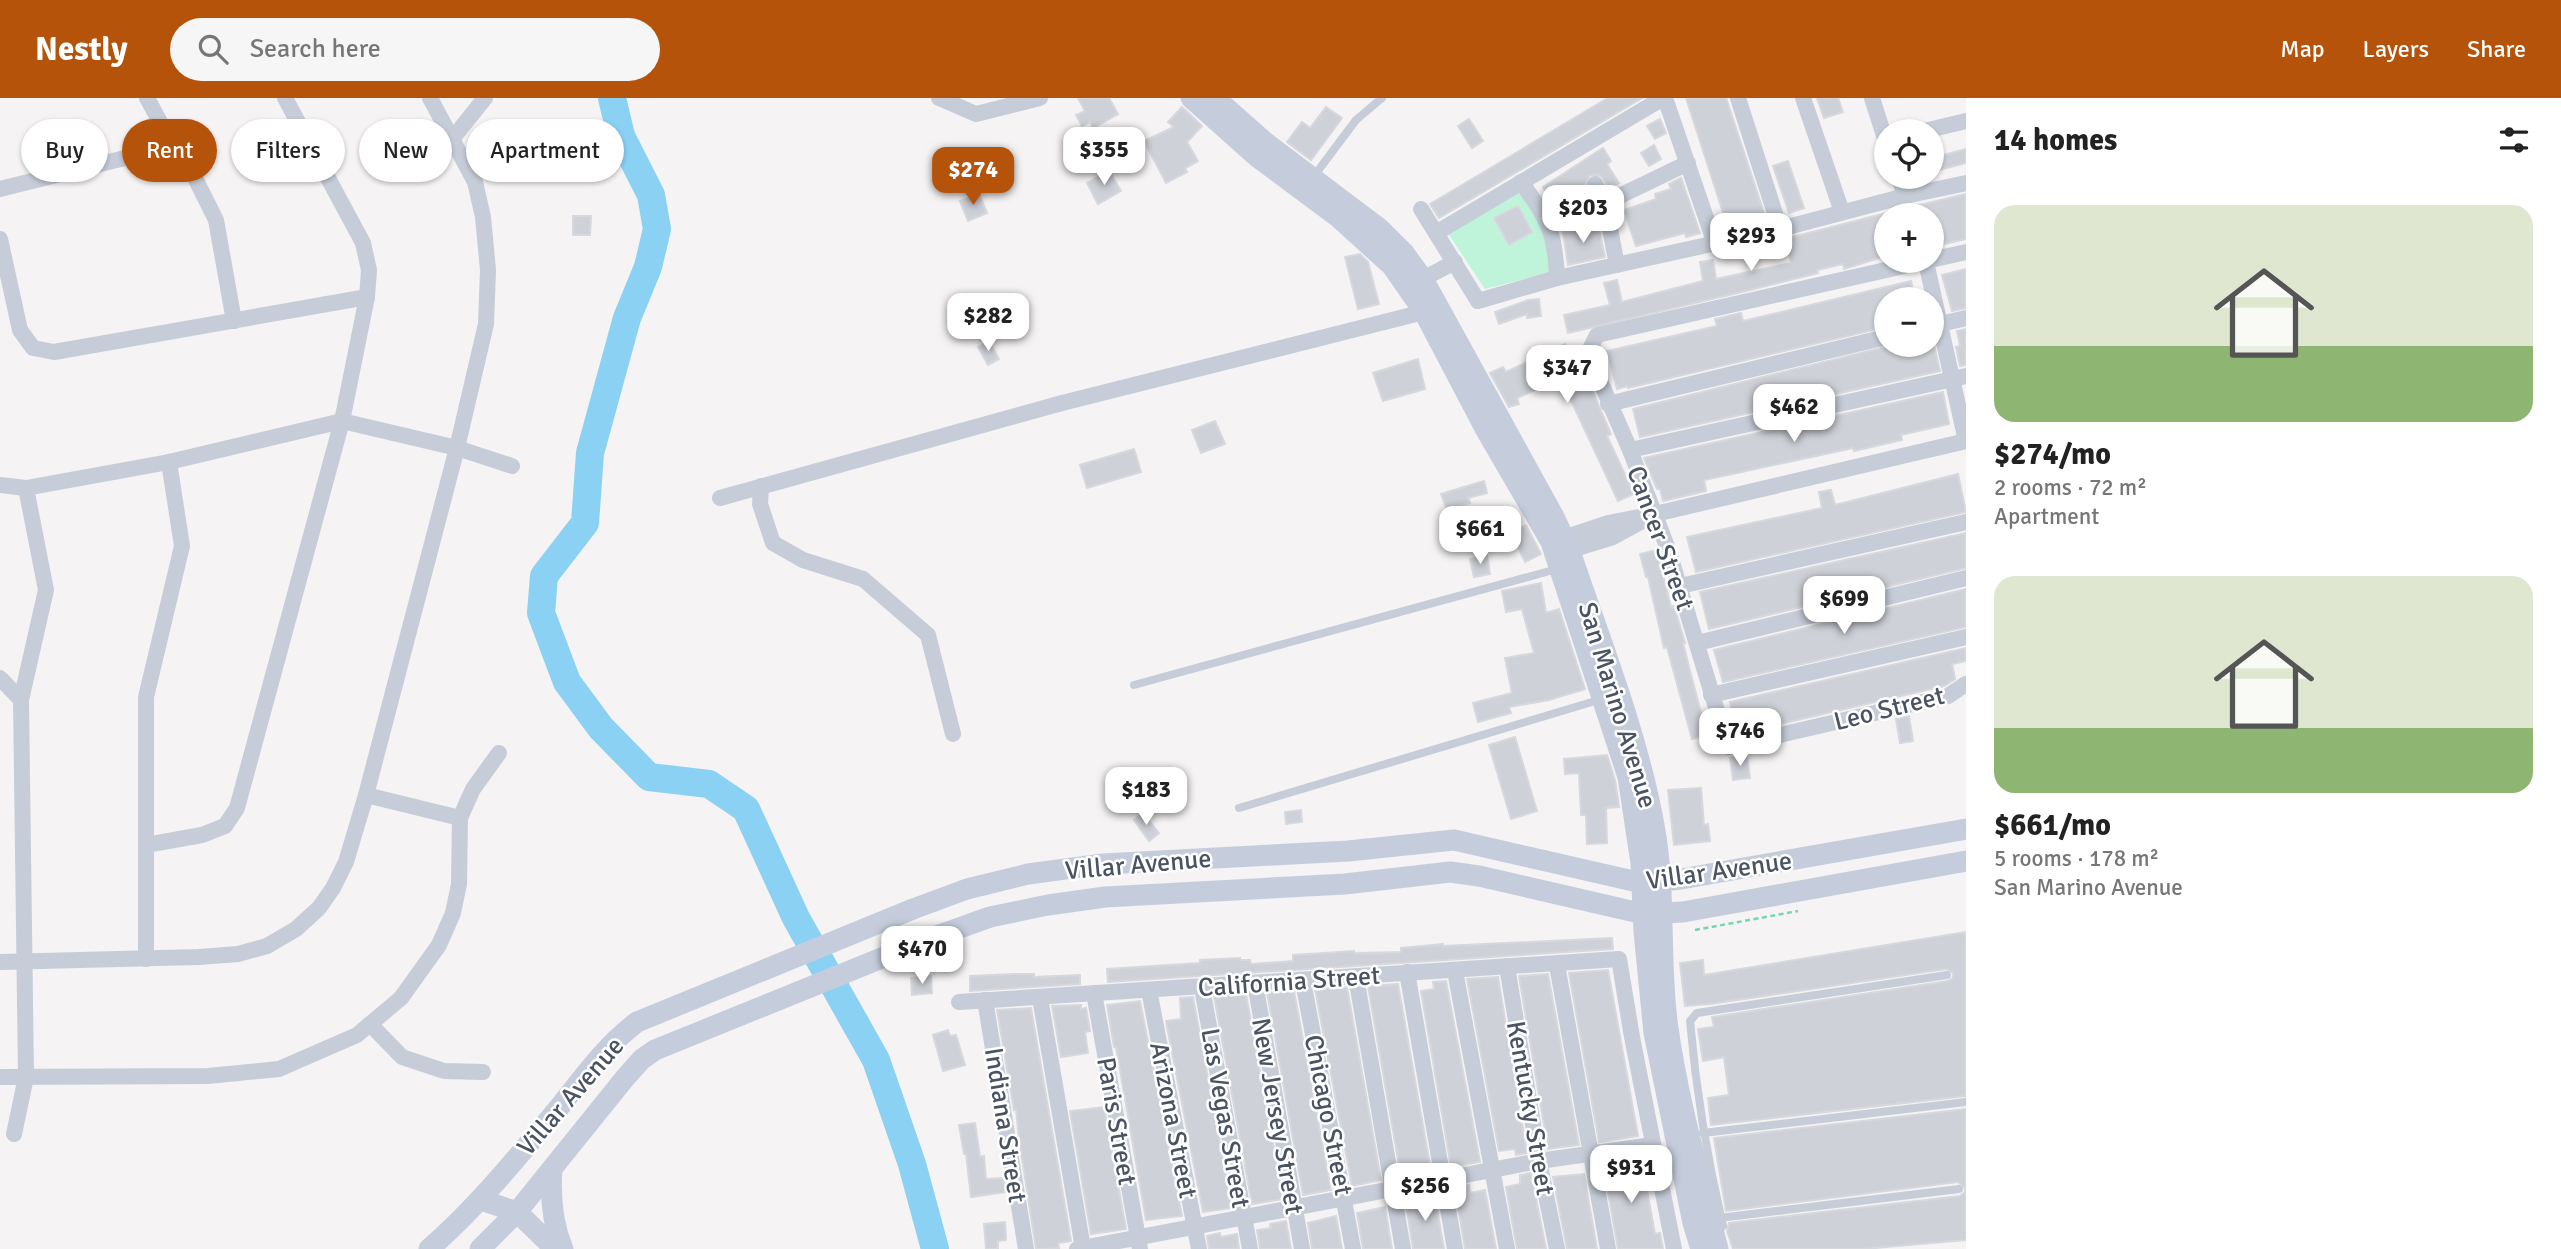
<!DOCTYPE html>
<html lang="en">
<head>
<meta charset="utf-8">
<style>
	:root { --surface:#fff; --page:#f6f6f6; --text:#222; --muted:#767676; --accent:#b45309 }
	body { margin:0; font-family:Signika,sans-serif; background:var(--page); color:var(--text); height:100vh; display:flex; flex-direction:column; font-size:26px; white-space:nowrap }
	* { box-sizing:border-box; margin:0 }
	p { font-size:23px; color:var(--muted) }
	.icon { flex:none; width:38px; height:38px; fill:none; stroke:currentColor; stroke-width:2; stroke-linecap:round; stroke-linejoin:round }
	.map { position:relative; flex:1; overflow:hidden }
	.sheet { display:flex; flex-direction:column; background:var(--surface); width:595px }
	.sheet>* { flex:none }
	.guide { position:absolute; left:21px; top:21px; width:665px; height:63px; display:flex; gap:14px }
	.tools { position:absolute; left:1874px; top:21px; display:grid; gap:14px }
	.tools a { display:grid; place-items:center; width:70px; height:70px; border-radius:50%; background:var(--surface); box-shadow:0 2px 5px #0004; font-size:35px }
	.price { position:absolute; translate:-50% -60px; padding:0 16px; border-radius:14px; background:#fff; color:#222; font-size:23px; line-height:46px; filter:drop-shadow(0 2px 4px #0008) }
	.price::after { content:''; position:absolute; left:50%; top:42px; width:21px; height:16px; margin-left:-10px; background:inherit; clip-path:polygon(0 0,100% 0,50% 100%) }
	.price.current { background:var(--accent); color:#fff }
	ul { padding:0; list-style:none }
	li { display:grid; align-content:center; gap:14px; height:371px; padding:0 28px }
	li span { display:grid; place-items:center; height:217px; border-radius:21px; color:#555 }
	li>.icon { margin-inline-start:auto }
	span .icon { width:126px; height:126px; fill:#fffc; stroke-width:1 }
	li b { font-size:30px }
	h2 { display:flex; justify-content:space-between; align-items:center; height:84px; padding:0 28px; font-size:30px }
	.chip { padding:0 24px; border-radius:32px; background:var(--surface); box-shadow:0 2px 5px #0004; font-size:24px; line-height:63px }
	.chip.current { background:var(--accent); color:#fff }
	header { display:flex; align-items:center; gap:42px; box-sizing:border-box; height:98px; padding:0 35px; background:var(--accent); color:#fff }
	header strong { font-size:33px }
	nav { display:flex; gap:38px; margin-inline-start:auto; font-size:24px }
	.search { width:490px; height:63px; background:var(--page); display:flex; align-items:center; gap:18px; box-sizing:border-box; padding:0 24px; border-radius:38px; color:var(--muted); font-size:26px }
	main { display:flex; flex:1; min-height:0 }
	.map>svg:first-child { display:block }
	.green { fill:#c0f4da }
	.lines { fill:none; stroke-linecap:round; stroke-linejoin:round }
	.river { stroke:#8ad1f4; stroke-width:28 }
	.building { fill:#cfd1d8; stroke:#d6d8de; stroke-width:2 }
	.path { stroke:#75d5b1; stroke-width:2.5; stroke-dasharray:5 3.5; stroke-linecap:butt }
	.lane { stroke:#c6cdd8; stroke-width:8 }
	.street { stroke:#c6cdd8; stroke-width:16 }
	.secondary { stroke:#c5cddc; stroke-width:21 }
	.labels { text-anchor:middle; stroke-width:5; stroke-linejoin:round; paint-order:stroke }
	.street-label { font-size:26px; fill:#495362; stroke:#fff }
</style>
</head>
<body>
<header>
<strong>Nestly</strong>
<div class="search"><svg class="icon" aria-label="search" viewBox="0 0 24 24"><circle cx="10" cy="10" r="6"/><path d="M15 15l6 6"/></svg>Search here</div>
<nav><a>Map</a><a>Layers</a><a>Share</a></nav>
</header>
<main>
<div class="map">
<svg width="1966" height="1151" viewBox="0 0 1966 1151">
	<rect width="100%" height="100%" fill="#f5f3f3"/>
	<polygon class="green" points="1520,91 1544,131 1549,175 1485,191 1447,134"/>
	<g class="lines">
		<polyline class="river" points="612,0 621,38 651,97 657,131 648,169 627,220 590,355 585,425 544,478 541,515 567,584 601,630 649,679 709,686 746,711 796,820 876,962 912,1066 935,1151"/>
	</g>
	<g class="building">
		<polygon points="1078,0 1109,0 1118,16 1093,30 1090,24 1082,28 1076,17 1085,13"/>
		<polygon points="1608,0 1642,0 1439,120 1430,106"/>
		<polygon points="1686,0 1726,0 1765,118 1728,130"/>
		<polygon points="1817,0 1838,0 1843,14 1824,20"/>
		<polygon points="1182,9 1202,28 1187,44 1198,63 1185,70 1187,74 1166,85 1144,43 1174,29 1168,24"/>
		<polygon points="1326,9 1342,20 1311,62 1287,44 1302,24 1310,30"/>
		<polygon points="1469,21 1483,43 1472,50 1458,28"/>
		<polygon points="1660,21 1666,35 1655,41 1647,28"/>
		<polygon points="1654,47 1661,61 1649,68 1641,55"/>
		<polygon points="1603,50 1611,63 1607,66 1619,85 1609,90 1601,78 1590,77 1585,86 1590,99 1556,119 1549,106 1552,104 1543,89"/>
		<polygon points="1966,51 1966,65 1932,74 1932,60"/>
		<polygon points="1788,63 1804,110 1789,115 1773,68"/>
		<polygon points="1109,73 1121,93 1098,106 1087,85"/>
		<polygon points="1681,80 1700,135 1686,139 1685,135 1636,148 1624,112 1656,101 1655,96 1671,91 1669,86"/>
		<polygon points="979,96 987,115 968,123 960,103"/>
		<polygon points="1966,96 1966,141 1932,149 1932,117 1899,117 1898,112"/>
		<polygon points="1518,108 1532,134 1509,147 1494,120"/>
		<polygon points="1886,115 1886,158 1844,171 1843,166 1817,172 1818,175 1746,193 1568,235 1564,217 1610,207 1604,185 1617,182 1622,204 1703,183 1700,164 1713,162 1716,181 1791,165 1785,141"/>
		<polygon points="573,118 591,118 590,137 573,137"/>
		<polygon points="1598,127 1605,159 1568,167 1563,134"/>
		<polygon points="1360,156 1368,164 1379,206 1358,211 1345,159"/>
		<polygon points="1966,171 1966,210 1952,213 1942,177"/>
		<polygon points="1911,183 1915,201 1886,201 1886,229 1628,290 1628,288 1617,291 1607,253 1717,228 1715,221 1741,215 1743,223"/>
		<polygon points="1539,201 1541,218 1527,220 1527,216 1499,226 1495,214 1528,202"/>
		<polygon points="1966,231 1966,267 1960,268 1956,249 1960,248 1957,233"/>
		<polygon points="989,243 999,261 988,267 978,249"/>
		<polygon points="1565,246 1583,289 1590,287 1611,336 1607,338 1634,396 1618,403 1561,281 1517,300 1519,306 1509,309 1490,275 1503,269 1506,274"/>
		<polygon points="1893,247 1934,247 1940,273 1640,339 1633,311"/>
		<polygon points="1418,261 1425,291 1383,303 1373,275"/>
		<polygon points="1943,294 1949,326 1901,337 1902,342 1854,353 1853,350 1704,382 1706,393 1663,403 1660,391 1657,391 1644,360"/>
		<polygon points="1215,323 1225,346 1201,355 1192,332"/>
		<polygon points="1134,351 1141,374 1087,390 1080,367"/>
		<polygon points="1958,376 1966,414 1696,474 1687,439 1822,410 1819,394 1831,392 1835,407"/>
		<polygon points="1484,383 1487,395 1468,400 1470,405 1447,412 1441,396"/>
		<polygon points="1526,427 1541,456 1525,464 1511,435"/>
		<polygon points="1966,435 1966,470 1709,531 1700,494"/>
		<polygon points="1657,452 1671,509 1674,508 1685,545 1683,545 1690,573 1707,637 1692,641 1667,549 1664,550 1648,479 1646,479 1640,456"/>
		<polygon points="1487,458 1490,476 1474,479 1470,461"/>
		<polygon points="1541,485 1546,515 1559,511 1585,591 1549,602 1509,609 1511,615 1478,624 1473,605 1512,595 1505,560 1534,555 1522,511 1506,514 1502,493"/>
		<polygon points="1966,491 1966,529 1723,584 1714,552"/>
		<polygon points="1966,550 1966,563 1952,566 1955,581 1944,588 1759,631 1756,614 1733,619 1730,604"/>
		<polygon points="1909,618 1913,643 1900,645 1896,621"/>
		<polygon points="1515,639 1537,713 1511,721 1489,647"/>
		<polygon points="1607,657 1615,682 1619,709 1606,710 1607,745 1587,746 1586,717 1581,717 1579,675 1565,676 1564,661"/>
		<polygon points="1747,658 1750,680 1733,682 1730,660"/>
		<polygon points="1701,690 1704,727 1708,726 1710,743 1674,747 1668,692"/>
		<polygon points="1301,712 1302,724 1286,726 1285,714"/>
		<polygon points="1143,715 1159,735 1149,743 1134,722"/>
		<polygon points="1966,834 1966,998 1711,1027 1708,1000 1729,997 1724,959 1703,963 1698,931 1714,929 1712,919 1948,883 1953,880 1953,875 1946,871 1710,906 1685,908 1680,865 1703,862 1704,877"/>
		<polygon points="1612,840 1613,851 1108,884 1107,871 1200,865 1200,862 1240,860 1240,862 1250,862 1251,866 1293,863 1293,857 1354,853 1355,855 1401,854 1401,850 1443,846 1443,848"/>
		<polygon points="1608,872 1638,1038 1599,1044 1569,875"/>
		<polygon points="1014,876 1034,876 1034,879 1080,877 1080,886 970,893 970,878"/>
		<polygon points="1548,876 1579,1047 1548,1051 1519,878"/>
		<polygon points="931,878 932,895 912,897 911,880"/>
		<polygon points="1498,879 1527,1055 1516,1057 1515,1051 1499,1053 1467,881"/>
		<polygon points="1446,883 1480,1064 1451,1069 1421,893 1434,891 1433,884"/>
		<polygon points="1398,886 1431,1073 1401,1079 1368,888"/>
		<polygon points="1347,889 1381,1082 1352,1088 1315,891"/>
		<polygon points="1294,893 1331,1092 1303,1097 1267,894"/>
		<polygon points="1246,896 1283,1101 1252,1106 1214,898"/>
		<polygon points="1193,899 1232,1110 1203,1114 1166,923 1181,921 1180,900"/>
		<polygon points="1140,903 1182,1118 1146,1122 1116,949 1114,949 1107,907"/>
		<polygon points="1081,907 1081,911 1086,910 1090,933 1085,934 1088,955 1061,959 1052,908"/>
		<polygon points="1031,910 1071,1143 1058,1145 1059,1150 1046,1151 1036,1151 1019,1041 1016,1011 1014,1012 997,912"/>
		<polygon points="948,932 950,938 956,937 965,967 943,973 933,937"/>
		<polygon points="1104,1009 1126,1131 1091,1136 1070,1013"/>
		<polygon points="1966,1011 1966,1142 1864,1151 1733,1151 1727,1133 1729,1125 1960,1098 1965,1094 1965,1090 1958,1084 1726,1113 1714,1040"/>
		<polygon points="975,1025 980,1059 984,1058 986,1081 1004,1080 1006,1094 971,1099 966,1056 964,1056 959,1027"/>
		<polygon points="1641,1059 1655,1136 1660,1135 1663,1151 1618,1151 1603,1065"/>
		<polygon points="1531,1075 1546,1151 1517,1151 1506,1089 1520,1086 1520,1077"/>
		<polygon points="1584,1076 1597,1151 1567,1151 1553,1079"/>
		<polygon points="1469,1087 1470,1095 1485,1092 1496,1151 1465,1151 1455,1090"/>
		<polygon points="1434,1094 1444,1151 1413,1151 1406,1105 1414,1104 1413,1098"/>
		<polygon points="1385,1109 1392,1151 1363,1151 1357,1115"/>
		<polygon points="1336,1118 1342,1151 1312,1151 1308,1125"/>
		<polygon points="1286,1123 1291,1151 1260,1151 1257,1132 1271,1130 1270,1126"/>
		<polygon points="1005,1124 1006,1142 998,1143 998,1151 986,1151 984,1126"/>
		<polygon points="1220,1135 1221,1139 1237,1136 1239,1151 1209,1151 1207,1138"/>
	</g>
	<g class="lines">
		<polyline class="path" points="1695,832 1798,813"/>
		<g class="lane">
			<polyline points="1314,78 1356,22 1382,0"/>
			<polyline points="1134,587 1557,471"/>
			<polyline points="1239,710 1602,601"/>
			<polyline points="1703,1035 1966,1004"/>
			<polyline points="1719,1120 1959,1091"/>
			<path d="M1723,1128C1707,1060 1696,992 1690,923L1697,915L1947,877"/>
		</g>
		<g class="street">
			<polyline points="147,0 173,48 194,78 216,122 234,223"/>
			<polyline points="939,0 976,16 1040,0"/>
			<polyline points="1665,0 1715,146"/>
			<polyline points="1738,0 1780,131"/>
			<polyline points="1803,0 1842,114"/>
			<polyline points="1872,0 1886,44"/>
			<polyline points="1924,33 1966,23"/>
			<polyline points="453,40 485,0"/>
			<polyline points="1899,79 1905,98"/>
			<path d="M1521,84C1548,121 1555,133 1557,180"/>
			<polyline points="1595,86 1605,105 1617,167"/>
			<polyline points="0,91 173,48"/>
			<polyline points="1605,105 1688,65"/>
			<polyline points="1421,111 1478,203 1557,180 1780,131 1905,98 1966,85"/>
			<polyline points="1436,135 1663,0"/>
			<polyline points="0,141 20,232 33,250 54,254 367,199"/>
			<polyline points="1966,154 1597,237 1588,255 1630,352 1668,451 1728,649 1948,598 1966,586"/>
			<polyline points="1926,164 1966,343"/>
			<polyline points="1413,186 1455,164"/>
			<polyline points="1932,228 1966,220"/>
			<polyline points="1608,306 1886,239"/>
			<polyline points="1630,352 1966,278"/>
			<polyline points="0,387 26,390 169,364 342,323 457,350 512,368"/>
			<polyline points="761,388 760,406 773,445 803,462 863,481 928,537 953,636"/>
			<polyline points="720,400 1062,305 1432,212"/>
			<polyline points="1554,443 1608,425 1655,416 1966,343"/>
			<polyline points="1561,455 1613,439 1644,422"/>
			<polyline points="1680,488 1966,424"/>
			<polyline points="1697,545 1966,480"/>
			<polyline points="0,580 21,602 26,979 14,1036"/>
			<polyline points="1711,597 1966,539"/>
			<polyline points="21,602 46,492 26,390"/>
			<polyline points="366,697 460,720"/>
			<polyline points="146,747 202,737 225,728 237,710 342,323 367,199 369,172 363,145 285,0"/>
			<polyline points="146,861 146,599 182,448 169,364"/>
			<polyline points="0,864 199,859 238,856 267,848 296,831 319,810 333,790 346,764 366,697 457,350 486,226 488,172 483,119 475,84 430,0"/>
			<polyline points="1557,867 1608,1151"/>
			<polyline points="1507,868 1539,1063 1557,1151"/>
			<polyline points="1455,873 1507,1151"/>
			<polyline points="1407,874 1455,1151"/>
			<polyline points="1356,879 1403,1151"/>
			<polyline points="1303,883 1353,1151"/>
			<polyline points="1255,885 1302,1151"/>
			<polyline points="1202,890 1250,1151"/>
			<polyline points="1149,892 1199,1151"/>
			<polyline points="1094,895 1140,1151"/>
			<polyline points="1040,900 1083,1150"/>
			<polyline points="985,902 1026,1151"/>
			<polyline points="959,904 1619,861 1632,939 1674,1151"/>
			<polyline points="370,926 402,959 444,973 483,974"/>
			<polyline points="0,979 208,978 279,971 357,937 401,900 439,847 453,815 459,786 460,720 473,691 499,655"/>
			<polyline points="1077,1151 1539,1063 1652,1047"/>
		</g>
		<g class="secondary">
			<polyline points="1191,0 1256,58 1338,119 1392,168 1424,214 1487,334 1551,444 1628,679 1641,765 1644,834 1654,935 1693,1125 1701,1151"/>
			<path d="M1215,0L1266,45L1380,131L1404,155L1423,181L1554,419L1570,453C1600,543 1637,633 1654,727C1666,791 1659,858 1667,923C1677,999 1699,1076 1718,1151"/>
			<path d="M552,1071C550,1099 552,1125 563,1151"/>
			<polyline points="481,1102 517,1114 555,1151"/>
			<path d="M429,1151C477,1109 516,1061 557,1012C582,981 605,948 637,924L913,811L967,791L1028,776L1103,766L1348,753L1454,742L1642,785L1681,781L1966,731"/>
			<polyline points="480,1151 517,1114 625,980 642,961 655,952 926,842 990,819 1048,807 1105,799 1345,786 1450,774 1479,778 1644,816 1683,814 1966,763"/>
		</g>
	</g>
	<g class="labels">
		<g class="street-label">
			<text transform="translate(1661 440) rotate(70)" y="9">Cancer Street</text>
			<text transform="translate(1618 607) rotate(73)" y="9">San Marino Avenue</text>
			<text transform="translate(1889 610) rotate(-14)" y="9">Leo Street</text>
			<text transform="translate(1138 766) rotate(-5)" y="9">Villar Avenue</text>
			<text transform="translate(1719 772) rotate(-8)" y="9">Villar Avenue</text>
			<text transform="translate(1289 883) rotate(-4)" y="9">California Street</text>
			<text transform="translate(570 998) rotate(-49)" y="9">Villar Avenue</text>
			<text transform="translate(1531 1010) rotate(80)" y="9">Kentucky Street</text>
			<text transform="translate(1329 1017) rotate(79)" y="9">Chicago Street</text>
			<text transform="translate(1278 1018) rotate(80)" y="9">New Jersey Street</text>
			<text transform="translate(1226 1020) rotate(80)" y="9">Las Vegas Street</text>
			<text transform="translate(1174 1022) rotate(79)" y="9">Arizona Street</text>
			<text transform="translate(1117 1023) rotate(80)" y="9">Paris Street</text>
			<text transform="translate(1006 1027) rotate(81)" y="9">Indiana Street</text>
		</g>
	</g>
</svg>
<div class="tools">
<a><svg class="icon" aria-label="locate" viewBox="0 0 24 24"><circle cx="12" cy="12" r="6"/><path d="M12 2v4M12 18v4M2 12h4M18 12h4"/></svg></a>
<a>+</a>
<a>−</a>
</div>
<b class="price" style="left:1104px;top:89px">$355</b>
<b class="price current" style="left:973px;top:109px">$274</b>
<b class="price" style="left:1583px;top:147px">$203</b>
<b class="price" style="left:1751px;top:175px">$293</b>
<b class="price" style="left:988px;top:255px">$282</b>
<b class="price" style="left:1567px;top:307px">$347</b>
<b class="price" style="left:1794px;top:346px">$462</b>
<b class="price" style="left:1480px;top:468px">$661</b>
<b class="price" style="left:1844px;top:538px">$699</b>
<b class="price" style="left:1740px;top:670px">$746</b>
<b class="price" style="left:1146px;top:729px">$183</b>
<b class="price" style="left:922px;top:888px">$470</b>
<b class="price" style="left:1631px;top:1107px">$931</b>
<b class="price" style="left:1425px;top:1125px">$256</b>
<div class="guide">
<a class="chip">Buy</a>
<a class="chip current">Rent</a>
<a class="chip">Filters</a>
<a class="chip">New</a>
<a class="chip">Apartment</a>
</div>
</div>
<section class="sheet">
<h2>14 homes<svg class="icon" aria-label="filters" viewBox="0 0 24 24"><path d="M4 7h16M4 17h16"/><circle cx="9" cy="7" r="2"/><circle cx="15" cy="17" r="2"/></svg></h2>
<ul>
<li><span style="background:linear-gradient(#dfe7d0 65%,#8fb573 0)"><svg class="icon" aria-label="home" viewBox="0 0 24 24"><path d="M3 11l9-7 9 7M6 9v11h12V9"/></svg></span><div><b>$274/mo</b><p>2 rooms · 72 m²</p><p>Apartment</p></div></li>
<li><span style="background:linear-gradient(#dfe7d0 70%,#8fb573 0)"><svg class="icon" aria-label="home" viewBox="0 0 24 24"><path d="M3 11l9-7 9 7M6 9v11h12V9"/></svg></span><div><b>$661/mo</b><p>5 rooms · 178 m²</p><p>San Marino Avenue</p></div></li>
</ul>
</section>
</main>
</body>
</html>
